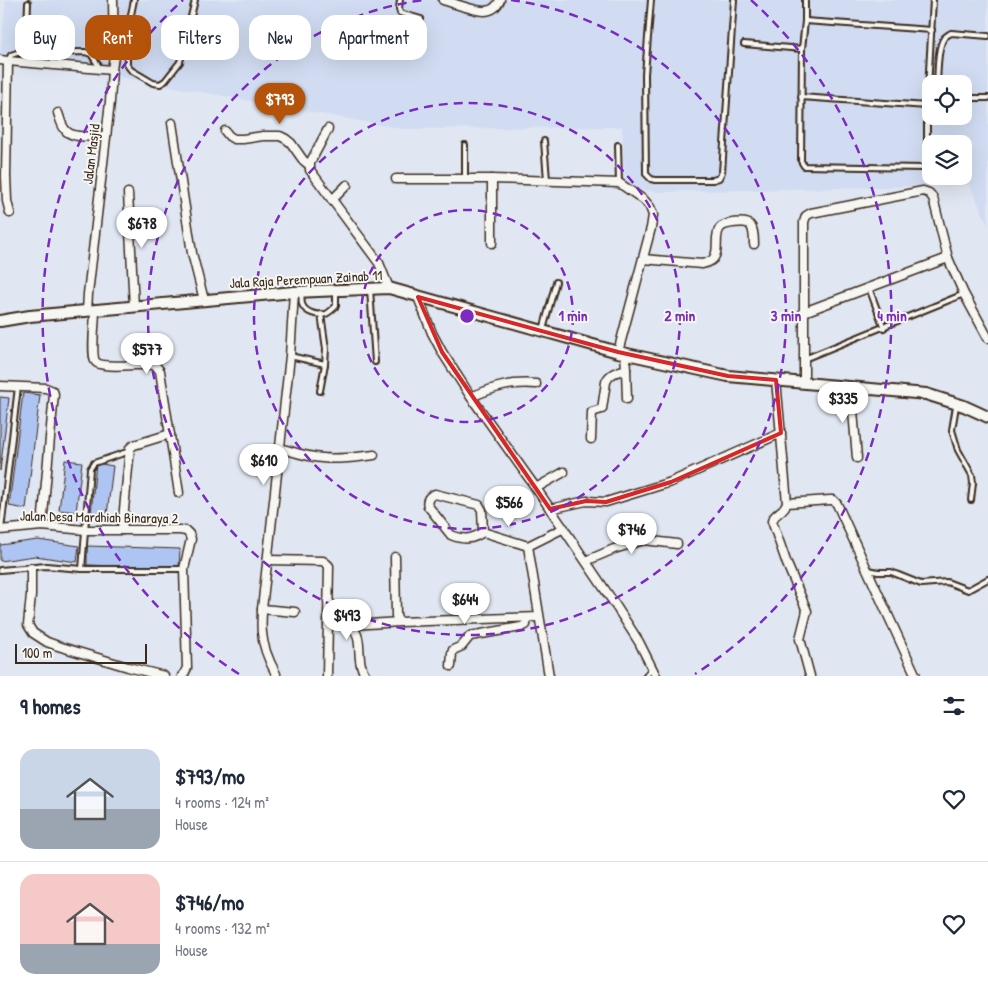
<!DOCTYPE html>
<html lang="en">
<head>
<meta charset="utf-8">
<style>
	:root { --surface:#fff; --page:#f2f2f3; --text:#1f2937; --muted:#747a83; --line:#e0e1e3; --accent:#b45309 }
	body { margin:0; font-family:"Patrick Hand",sans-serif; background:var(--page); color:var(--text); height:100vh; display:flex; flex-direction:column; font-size:19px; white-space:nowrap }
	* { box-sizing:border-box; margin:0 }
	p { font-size:16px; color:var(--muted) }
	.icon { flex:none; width:28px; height:28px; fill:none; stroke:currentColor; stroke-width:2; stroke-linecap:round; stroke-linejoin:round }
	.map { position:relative; height:676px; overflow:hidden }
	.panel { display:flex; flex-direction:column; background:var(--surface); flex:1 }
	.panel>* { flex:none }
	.banner { position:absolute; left:15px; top:15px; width:500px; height:45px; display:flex; gap:10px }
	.buttons { position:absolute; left:922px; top:75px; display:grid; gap:10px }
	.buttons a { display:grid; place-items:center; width:50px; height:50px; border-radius:10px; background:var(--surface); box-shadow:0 5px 20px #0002; font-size:25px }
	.scale { position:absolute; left:15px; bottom:12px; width:132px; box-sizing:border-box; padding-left:5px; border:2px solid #3b2a1e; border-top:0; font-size:14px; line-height:18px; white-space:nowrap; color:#3b2a1e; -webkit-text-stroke:4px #f6f6f2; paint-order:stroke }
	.price { position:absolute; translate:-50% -42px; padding:0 11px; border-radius:18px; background:#fff; color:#222; font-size:16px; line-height:32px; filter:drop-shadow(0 1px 2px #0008) }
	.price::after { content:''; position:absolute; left:50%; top:30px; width:15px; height:11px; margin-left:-8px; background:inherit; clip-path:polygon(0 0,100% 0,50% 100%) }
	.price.active { background:var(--accent); color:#fff }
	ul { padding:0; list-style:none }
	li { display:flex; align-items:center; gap:15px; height:125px; padding:0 20px }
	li+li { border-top:1px solid var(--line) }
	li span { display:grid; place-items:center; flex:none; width:140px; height:100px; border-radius:15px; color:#555 }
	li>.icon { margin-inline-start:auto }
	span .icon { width:60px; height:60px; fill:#fffc; stroke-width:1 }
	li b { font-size:21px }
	h2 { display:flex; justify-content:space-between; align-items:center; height:60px; padding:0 20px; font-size:21px }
	.pill { padding:0 18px; border-radius:15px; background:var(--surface); box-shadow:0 5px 20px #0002; font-size:18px; line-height:45px }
	.pill.active { background:var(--accent); color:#fff }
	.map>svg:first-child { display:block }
	.built { fill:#d1dcf2; fill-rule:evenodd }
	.building { fill:#aec4f2; stroke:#3b2a1e }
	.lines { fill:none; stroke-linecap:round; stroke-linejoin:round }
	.service-casing { stroke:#3b2a1e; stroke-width:8 }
	.minor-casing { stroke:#3b2a1e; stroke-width:11 }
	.secondary-casing { stroke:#3b2a1e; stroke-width:14 }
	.service { stroke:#f6f6f2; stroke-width:4 }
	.minor { stroke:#f6f6f2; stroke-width:8 }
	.secondary { stroke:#f6f6f2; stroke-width:10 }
	.marked { fill:none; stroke:#d62828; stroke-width:4; stroke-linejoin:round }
	.ring { fill:none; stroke:#7b2cbf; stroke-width:2.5; stroke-dasharray:9 6 }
	.labels { text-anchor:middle; stroke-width:4; stroke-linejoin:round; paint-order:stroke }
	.street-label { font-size:14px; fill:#3b2a1e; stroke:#f6f6f2 }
	.centre { fill:#7b2cbf; stroke:#f6f6f2; stroke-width:2.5 }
	.ring-label { font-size:15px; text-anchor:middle; font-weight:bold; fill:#7b2cbf; stroke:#f6f6f2; stroke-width:4; stroke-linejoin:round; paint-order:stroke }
</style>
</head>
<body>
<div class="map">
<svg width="988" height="676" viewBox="0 0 988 676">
	<rect width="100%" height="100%" fill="#e0e7f2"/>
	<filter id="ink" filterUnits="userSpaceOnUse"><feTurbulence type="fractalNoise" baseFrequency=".02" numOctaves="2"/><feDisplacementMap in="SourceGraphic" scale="10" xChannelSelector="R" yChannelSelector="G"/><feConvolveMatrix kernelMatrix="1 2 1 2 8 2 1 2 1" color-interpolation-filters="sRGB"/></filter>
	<g filter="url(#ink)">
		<path class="built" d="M6,0H988V225L970,185L658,192L625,187L622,127L403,129L0,55ZM931,84H964V116H931ZM931,144H964V176H931Z"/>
		<g class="building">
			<polygon points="23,393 40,395 26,509 9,506"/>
			<polygon points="0,397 9,398 0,471"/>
			<polygon points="65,460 82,462 76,512 59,510"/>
			<polygon points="96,463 113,466 107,515 91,513"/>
			<polygon points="38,540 79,546 77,562 35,556 0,561 0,545"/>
			<polygon points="87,546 180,549 179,568 87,565"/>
		</g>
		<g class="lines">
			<g class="service-casing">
				<g id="service">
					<polyline points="134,0 127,34 127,65 131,70 153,83 160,84 165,81 180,62 195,0"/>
					<polyline points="400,0 399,9 400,13 421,19"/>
					<polyline points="651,0 645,74 646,174 651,179 655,180 713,180 719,178 722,172 734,0"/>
					<polyline points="805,0 805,21 802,49 801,161 804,166 924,168 927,163 927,106"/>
					<polyline points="805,21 932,30"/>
					<polyline points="744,44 802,49"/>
					<polyline points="26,53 28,3"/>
					<polyline points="8,61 11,55 17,53 85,52 91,54 100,68"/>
					<path d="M937,84C938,72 937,48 944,38C946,36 948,35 951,33L988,36"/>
					<polyline points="801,97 927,106 933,0"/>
					<polyline points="964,98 988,98"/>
					<polyline points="544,141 547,180"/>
					<polyline points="618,145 619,183"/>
					<polyline points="465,179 465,145"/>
					<polyline points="869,288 884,328"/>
					<polyline points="370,289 375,362"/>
					<path d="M301,292C302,296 301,300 302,304C305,313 318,316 326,314C330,312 333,309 336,306V291"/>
					<polyline points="543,330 556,282"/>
					<polyline points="290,356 325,364"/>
					<polyline points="804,359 964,294"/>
					<polyline points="320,391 325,364 326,349 321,314"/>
					<polyline points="956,406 952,430 958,450 972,475 973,483 971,500"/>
					<polyline points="1,530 18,387"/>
					<polyline points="82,569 90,469 94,463 130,451"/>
					<polyline points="0,570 46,566 82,569 184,569"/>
					<polyline points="869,570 878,572 891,572 921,584 947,582 968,590 988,579"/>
					<polyline points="646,676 652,668"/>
				</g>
			</g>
			<g class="minor-casing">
				<g id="minor">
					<path d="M443,0C453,3 474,11 484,11C491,11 497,7 500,0"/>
					<polyline points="0,60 8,61 112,70"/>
					<polyline points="8,61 6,176 7,201 10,213"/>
					<path d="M58,113C60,118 61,124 64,128C70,140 94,136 106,136"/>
					<polyline points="172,123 192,253 204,300"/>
					<polyline points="328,129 310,163 310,170 379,263 389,288"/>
					<polyline points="225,131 229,136 234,139 243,139 263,136 280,136 286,139 291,143 303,160 309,165"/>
					<polyline points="396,179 492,179 619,183 644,200 650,207 653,215 651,228 618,352"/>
					<polyline points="492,179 492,243"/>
					<polyline points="128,193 134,307"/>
					<polyline points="332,200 347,185"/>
					<path d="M643,259L702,264C707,263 713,261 715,256C719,247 714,236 720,228C724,223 746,220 750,225C754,229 754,239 754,244"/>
					<polyline points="418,297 432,333 442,352 471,397 536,488 614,603 639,642 656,676"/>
					<polyline points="87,311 88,294 110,102 112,70 114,56 113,0"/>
					<path d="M95,311C95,320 91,354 95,361C100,370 143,363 155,365L160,371L179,493"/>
					<polyline points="804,312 948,258"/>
					<polyline points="626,369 627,399"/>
					<path d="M776,380L787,503C783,513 775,512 772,521L787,564L807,611L800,639L810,676"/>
					<polyline points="804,383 804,222 806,216 811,213 923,191 929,193 933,198 948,258 964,294 988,338"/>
					<polyline points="0,386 46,388 53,391 54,394 42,526"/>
					<polyline points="851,387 857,458"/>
					<path d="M471,397C494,387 511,382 536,384"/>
					<path d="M591,439L592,412L602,409L606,382C609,373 618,372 626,369L625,354"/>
					<path d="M280,448C294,452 307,457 322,458C339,460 357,457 374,455"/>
					<polyline points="536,488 564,472"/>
					<path d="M435,494L479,505L482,510L483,532C472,540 463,540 451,535L428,506C426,500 429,496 435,494Z"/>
					<polyline points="787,503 830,500 833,500 837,504 916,676"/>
					<polyline points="550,509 586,501 606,502 671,482 781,433"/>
					<polyline points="0,530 42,526 85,530 180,530 186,531 189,534 191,539 184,569 187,668 184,674 182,676"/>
					<polyline points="122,530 130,448 134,445 170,434"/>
					<polyline points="483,532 528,546"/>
					<polyline points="395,557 396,616 398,621 400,622 539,617"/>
					<polyline points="268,560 323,561 327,564 329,566 327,676"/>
					<polyline points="586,561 614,549 644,540 677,544"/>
					<polyline points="31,568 31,595 28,625 33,633 47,642 58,646 128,667 164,676"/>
					<path d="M328,601C337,611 355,625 358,638C361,652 357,663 366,676"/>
					<polyline points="262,609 295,612"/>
					<polyline points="352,625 400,622"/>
					<polyline points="451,666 452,653 453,650 462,646 470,636 521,627 526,625 527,618"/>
					<path d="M276,674C269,661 263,648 262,633C261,625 262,617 262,609L290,356L294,292"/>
					<polyline points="549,676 528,546 564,528"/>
				</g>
			</g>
			<g class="secondary-casing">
				<polyline id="secondary" points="0,321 30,316 294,292 389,288 618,352 728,376 926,394 964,406 988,417"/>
			</g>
			<use href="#service" class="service"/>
			<use href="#minor" class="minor"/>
			<use href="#secondary" class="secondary"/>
		</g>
	</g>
	<path class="marked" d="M418,297L618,352L728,376L776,380L781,433L671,482L606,502L586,501L550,509L442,352Z"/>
	<g class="ring">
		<circle cx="467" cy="316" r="106"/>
		<circle cx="467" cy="316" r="213"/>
		<path d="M511 0A319 319 0 1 1 423 0"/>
		<path d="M239 674A425 425 0 0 1 183 0M751 0A425 425 0 0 1 695 674"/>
	</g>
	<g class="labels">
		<g class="street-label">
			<text transform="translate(91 154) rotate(-83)" y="5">Jalan Masjid</text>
			<text transform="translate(306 279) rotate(-3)" y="5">Jala Raja Perempuan Zainab 11</text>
			<text transform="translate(99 517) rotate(1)" y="5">Jalan Desa Mardhiah Binaraya 2</text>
		</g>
	</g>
	<circle cx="467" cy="316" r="8" class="centre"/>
	<g class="ring-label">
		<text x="573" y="321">1 min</text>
		<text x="680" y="321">2 min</text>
		<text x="786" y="321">3 min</text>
		<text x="892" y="321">4 min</text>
	</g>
</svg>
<div class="buttons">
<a><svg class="icon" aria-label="locate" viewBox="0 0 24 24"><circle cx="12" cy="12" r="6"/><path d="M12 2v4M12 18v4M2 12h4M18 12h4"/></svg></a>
<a><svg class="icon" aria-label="layers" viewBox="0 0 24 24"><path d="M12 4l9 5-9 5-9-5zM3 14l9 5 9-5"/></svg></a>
</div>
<div class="scale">100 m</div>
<b class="price active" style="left:280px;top:125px">$793</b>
<b class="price" style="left:142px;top:249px">$678</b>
<b class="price" style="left:147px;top:375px">$577</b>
<b class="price" style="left:843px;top:424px">$335</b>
<b class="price" style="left:264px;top:486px">$610</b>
<b class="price" style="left:509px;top:528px">$566</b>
<b class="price" style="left:632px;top:555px">$746</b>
<b class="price" style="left:465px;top:625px">$644</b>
<b class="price" style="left:347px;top:641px">$493</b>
<div class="banner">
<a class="pill">Buy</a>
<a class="pill active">Rent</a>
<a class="pill">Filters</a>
<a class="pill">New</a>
<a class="pill">Apartment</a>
</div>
</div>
<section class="panel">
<h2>9 homes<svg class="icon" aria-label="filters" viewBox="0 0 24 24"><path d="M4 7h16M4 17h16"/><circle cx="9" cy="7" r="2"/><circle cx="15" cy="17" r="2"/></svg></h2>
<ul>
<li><span style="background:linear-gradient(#c9d6e8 60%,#9aa5b1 0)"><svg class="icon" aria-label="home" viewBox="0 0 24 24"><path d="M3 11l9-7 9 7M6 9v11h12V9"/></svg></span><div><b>$793/mo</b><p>4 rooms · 124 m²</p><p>House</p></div><svg class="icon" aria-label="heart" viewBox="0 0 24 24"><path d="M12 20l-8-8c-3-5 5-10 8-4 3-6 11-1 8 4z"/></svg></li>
<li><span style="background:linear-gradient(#f6c9c9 70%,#9aa5b1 0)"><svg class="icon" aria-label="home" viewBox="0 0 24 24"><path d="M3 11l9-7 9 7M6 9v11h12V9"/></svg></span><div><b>$746/mo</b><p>4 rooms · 132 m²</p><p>House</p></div><svg class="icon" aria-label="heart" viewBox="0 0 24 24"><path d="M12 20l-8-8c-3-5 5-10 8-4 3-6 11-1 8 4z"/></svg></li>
</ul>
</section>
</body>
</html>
